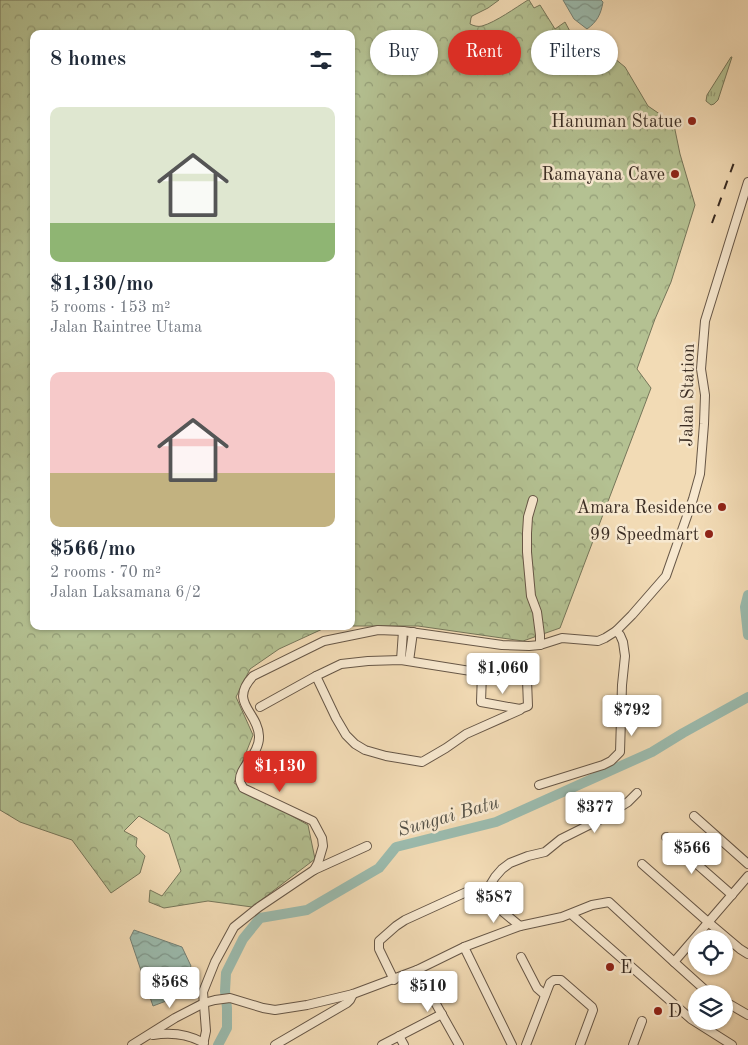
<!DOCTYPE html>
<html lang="en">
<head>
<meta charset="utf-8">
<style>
	:root { --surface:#fff; --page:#f6f6f7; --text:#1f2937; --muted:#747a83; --accent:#d93025 }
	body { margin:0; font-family:"Old Standard TT",serif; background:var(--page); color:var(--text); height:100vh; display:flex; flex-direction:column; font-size:19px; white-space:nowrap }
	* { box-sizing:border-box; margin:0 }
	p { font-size:16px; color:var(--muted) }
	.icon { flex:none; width:28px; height:28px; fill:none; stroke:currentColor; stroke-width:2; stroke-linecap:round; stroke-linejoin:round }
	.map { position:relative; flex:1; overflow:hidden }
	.sheet { position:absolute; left:30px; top:30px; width:325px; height:600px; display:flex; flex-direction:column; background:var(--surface); border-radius:10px; box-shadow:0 1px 4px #0004 }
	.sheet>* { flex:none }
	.banner { position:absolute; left:370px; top:30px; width:302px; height:45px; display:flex; gap:10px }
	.tools { position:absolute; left:688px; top:930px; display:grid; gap:10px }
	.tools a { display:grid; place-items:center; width:45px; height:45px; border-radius:50%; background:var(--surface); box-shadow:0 1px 4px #0004; font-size:25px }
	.price { position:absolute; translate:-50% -42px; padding:0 11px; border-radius:5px; background:#fff; color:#222; font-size:16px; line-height:32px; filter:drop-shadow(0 1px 2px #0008) }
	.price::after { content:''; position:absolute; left:50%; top:30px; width:15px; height:11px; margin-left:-8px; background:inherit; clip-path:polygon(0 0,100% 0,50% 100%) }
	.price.current { background:var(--accent); color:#fff }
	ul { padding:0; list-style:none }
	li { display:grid; align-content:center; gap:10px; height:265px; padding:0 20px }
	li span { display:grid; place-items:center; height:155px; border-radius:10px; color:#555 }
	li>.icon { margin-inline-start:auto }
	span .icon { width:90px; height:90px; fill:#fffc; stroke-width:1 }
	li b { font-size:21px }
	h2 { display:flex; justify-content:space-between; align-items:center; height:60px; padding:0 20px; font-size:21px }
	.tag { padding:0 18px; border-radius:22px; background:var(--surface); box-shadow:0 1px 4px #0004; font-size:18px; line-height:45px }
	.tag.current { background:var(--accent); color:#fff }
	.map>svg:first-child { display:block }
	.grass { fill:url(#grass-tufts); stroke:#76765a }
	.forest { fill:url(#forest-crowns); stroke:#76765a }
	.water { fill:url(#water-waves); stroke:#748176 }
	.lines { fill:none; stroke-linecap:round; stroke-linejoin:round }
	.river { stroke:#9bbbae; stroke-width:10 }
	.minor-casing { stroke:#675747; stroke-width:10 }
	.minor { stroke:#f7e8cf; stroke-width:8 }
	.rail { stroke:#392b22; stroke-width:2; stroke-dasharray:9 9; stroke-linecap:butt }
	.poi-dot { fill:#8f2418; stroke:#f7e8cf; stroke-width:2 }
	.labels { text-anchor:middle; stroke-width:5; stroke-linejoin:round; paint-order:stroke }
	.poi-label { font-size:18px; fill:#392b22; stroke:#f7e8cf; text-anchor:end }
	.street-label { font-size:18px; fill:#392b22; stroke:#f7e8cf }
	.water-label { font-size:19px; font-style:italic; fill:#524f45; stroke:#f7e8cf }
</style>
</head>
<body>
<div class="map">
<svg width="748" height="1045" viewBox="0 0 748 1045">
	<defs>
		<pattern id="grass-tufts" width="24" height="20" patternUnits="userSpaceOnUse" patternTransform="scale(1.25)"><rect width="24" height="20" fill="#b4c192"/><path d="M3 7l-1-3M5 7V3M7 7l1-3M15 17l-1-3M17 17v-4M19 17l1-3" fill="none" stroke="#939d77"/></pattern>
		<pattern id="forest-crowns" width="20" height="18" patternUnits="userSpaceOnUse" patternTransform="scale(1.25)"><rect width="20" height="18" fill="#b4c192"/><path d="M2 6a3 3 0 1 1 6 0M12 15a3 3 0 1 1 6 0" fill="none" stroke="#939d77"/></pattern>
		<pattern id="water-waves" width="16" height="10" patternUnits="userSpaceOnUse" patternTransform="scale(1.25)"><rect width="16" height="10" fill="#9bbbae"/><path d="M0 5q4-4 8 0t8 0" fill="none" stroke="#7f988d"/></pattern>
	</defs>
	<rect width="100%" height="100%" fill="#f2dbb5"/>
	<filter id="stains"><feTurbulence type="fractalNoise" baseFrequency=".004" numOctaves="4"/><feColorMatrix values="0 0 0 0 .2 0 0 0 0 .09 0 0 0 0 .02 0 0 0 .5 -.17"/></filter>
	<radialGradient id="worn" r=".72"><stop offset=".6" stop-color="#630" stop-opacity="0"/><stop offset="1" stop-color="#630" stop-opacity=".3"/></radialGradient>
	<polygon class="grass" points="731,57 732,57 718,100 714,104 711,105 706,101 707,95"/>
	<path class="forest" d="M0,0H499L488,8L472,16L471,18L470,24C474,26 478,27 482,26C496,22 515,8 528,0H529L534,8L540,5L555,29L565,22L582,54H609L625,67L648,106L667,119L674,125L680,154L695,205L671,282L655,319L637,369L651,388L560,628L523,641L418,626H351V34H34V626H329L279,649L250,669L236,697L253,735L234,783L308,825L315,859L252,907L208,901L164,908L149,902L150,890L162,896L181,871L169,834L139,816L124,831L137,838L136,846L145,856L140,873L111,893L72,840L20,822L0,810Z"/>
	<g class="water">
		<path d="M563,0H601L603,2C601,14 597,22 587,29L574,19Z"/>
		<polygon points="134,930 182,947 191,966 174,998 153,1006 130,938"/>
	</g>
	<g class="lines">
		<g class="river">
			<polyline points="748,595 745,607 748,635"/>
			<polyline points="218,1045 227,1028 227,1008 225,991 226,973 243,939 260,918 307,910 379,868 396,847 496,822 652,752 683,733 748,697"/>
		</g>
		<g class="minor-casing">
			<g id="minor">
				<polyline points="533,500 528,517 527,533 527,552 531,596 537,612 540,635 540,645"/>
				<polyline points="401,660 403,631"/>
				<polyline points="409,661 413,632"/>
				<polyline points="316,676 336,718 346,735 355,744 365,750 386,756 422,762 446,748 466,734 520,710"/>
				<polyline points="260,707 316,676 341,664 368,661 401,660 527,680 528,706 520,709 481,702 482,673"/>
				<polyline points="539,785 603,765 611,761 620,752 622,685 625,656 623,642 620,635 616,631"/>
				<polyline points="694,816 748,864"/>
				<polyline points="666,837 732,895"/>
				<polyline points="642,864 708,922 740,949 748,954"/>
				<polyline points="314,870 367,846"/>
				<polyline points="487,890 495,877 502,869 510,863 528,856 545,852 561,839 599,820 628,802 637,793"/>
				<polyline points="571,914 691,1019 732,1045"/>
				<polyline points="464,947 512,1045"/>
				<polyline points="521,957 537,988 545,995"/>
				<polyline points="674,962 748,876"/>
				<polyline points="417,970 459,1045"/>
				<polyline points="394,980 379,949 379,941 396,926 405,920 473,889 482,888 487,890 491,902 520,926"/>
				<polyline points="724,1001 748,1015"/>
				<path d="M153,1035C171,1032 188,1034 204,1043"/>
				<polyline points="399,1036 404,1045"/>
				<polyline points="132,1045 175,1018 204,1003 215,1000 230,998 263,1008 275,1010 307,1005 353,994 417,970 464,947 520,926 562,917 592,905 609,902 674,962 704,989 712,994"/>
				<path d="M203,1045L206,1031L203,992L215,962L234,927L259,907L314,870L318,863L323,846L322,838L313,821L243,788C242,785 240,783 240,781C238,768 260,754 259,736C258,711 228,703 253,676L324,641L378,630L403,631L502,645L529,646L540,645L562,638L598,641L605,638L616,631L632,615L666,576L693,499L700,474L704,424L705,395L701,369L705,321L748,182"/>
				<polyline points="275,1045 347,1003 350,1000 353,994"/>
				<polyline points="382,1045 442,1014"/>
				<polyline points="526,1045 550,983 554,980 561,980 592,1007 593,1010 580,1045"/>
				<polyline points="633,1045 642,1021"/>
			</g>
		</g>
		<use href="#minor" class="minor"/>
		<polyline class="rail" points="712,223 736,157"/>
	</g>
	<g class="poi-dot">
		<circle cx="692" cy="121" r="5"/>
		<circle cx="675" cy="174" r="5"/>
		<circle cx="722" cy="507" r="5"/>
		<circle cx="709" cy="534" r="5"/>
		<circle cx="610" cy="967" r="5"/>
		<circle cx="658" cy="1011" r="5"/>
	</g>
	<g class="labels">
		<g class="poi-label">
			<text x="682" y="127">Hanuman Statue</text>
			<text x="665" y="180">Ramayana Cave</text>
			<text x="712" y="513">Amara Residence</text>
			<text x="699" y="540">99 Speedmart</text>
			<text x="620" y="973" text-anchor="start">E</text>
			<text x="668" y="1017" text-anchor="start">D</text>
		</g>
		<g class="street-label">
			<text transform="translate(687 395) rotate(-89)" y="6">Jalan Station</text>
		</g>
		<g class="water-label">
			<text transform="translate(448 815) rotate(-16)" y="7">Sungai Batu</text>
		</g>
	</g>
	<rect width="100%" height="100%" filter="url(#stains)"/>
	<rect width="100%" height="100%" fill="url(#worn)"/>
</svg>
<div class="tools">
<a><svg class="icon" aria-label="locate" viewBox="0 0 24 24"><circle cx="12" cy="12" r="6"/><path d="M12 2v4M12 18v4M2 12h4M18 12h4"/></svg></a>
<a><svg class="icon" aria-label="layers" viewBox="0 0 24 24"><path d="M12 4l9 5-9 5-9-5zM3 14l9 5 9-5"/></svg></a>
</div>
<b class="price" style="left:503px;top:695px">$1,060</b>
<b class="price" style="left:632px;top:737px">$792</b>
<b class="price current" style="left:280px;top:793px">$1,130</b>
<b class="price" style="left:595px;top:834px">$377</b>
<b class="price" style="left:692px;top:875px">$566</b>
<b class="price" style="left:494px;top:924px">$587</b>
<b class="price" style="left:170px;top:1009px">$568</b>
<b class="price" style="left:428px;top:1013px">$510</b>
<div class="banner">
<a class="tag">Buy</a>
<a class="tag current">Rent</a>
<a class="tag">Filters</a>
</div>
<section class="sheet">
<h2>8 homes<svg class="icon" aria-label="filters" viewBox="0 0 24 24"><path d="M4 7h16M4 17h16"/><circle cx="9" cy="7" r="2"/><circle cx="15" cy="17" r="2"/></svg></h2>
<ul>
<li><span style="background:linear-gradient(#dfe7d0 75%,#8fb573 0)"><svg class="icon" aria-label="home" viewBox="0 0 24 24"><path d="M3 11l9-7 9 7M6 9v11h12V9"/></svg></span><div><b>$1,130/mo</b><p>5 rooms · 153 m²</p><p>Jalan Raintree Utama</p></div></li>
<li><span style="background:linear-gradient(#f6c9c9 65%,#c2b280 0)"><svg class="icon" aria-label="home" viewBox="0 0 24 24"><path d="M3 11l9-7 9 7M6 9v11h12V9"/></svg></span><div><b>$566/mo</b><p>2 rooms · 70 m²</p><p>Jalan Laksamana 6/2</p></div></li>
</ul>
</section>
</div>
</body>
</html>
